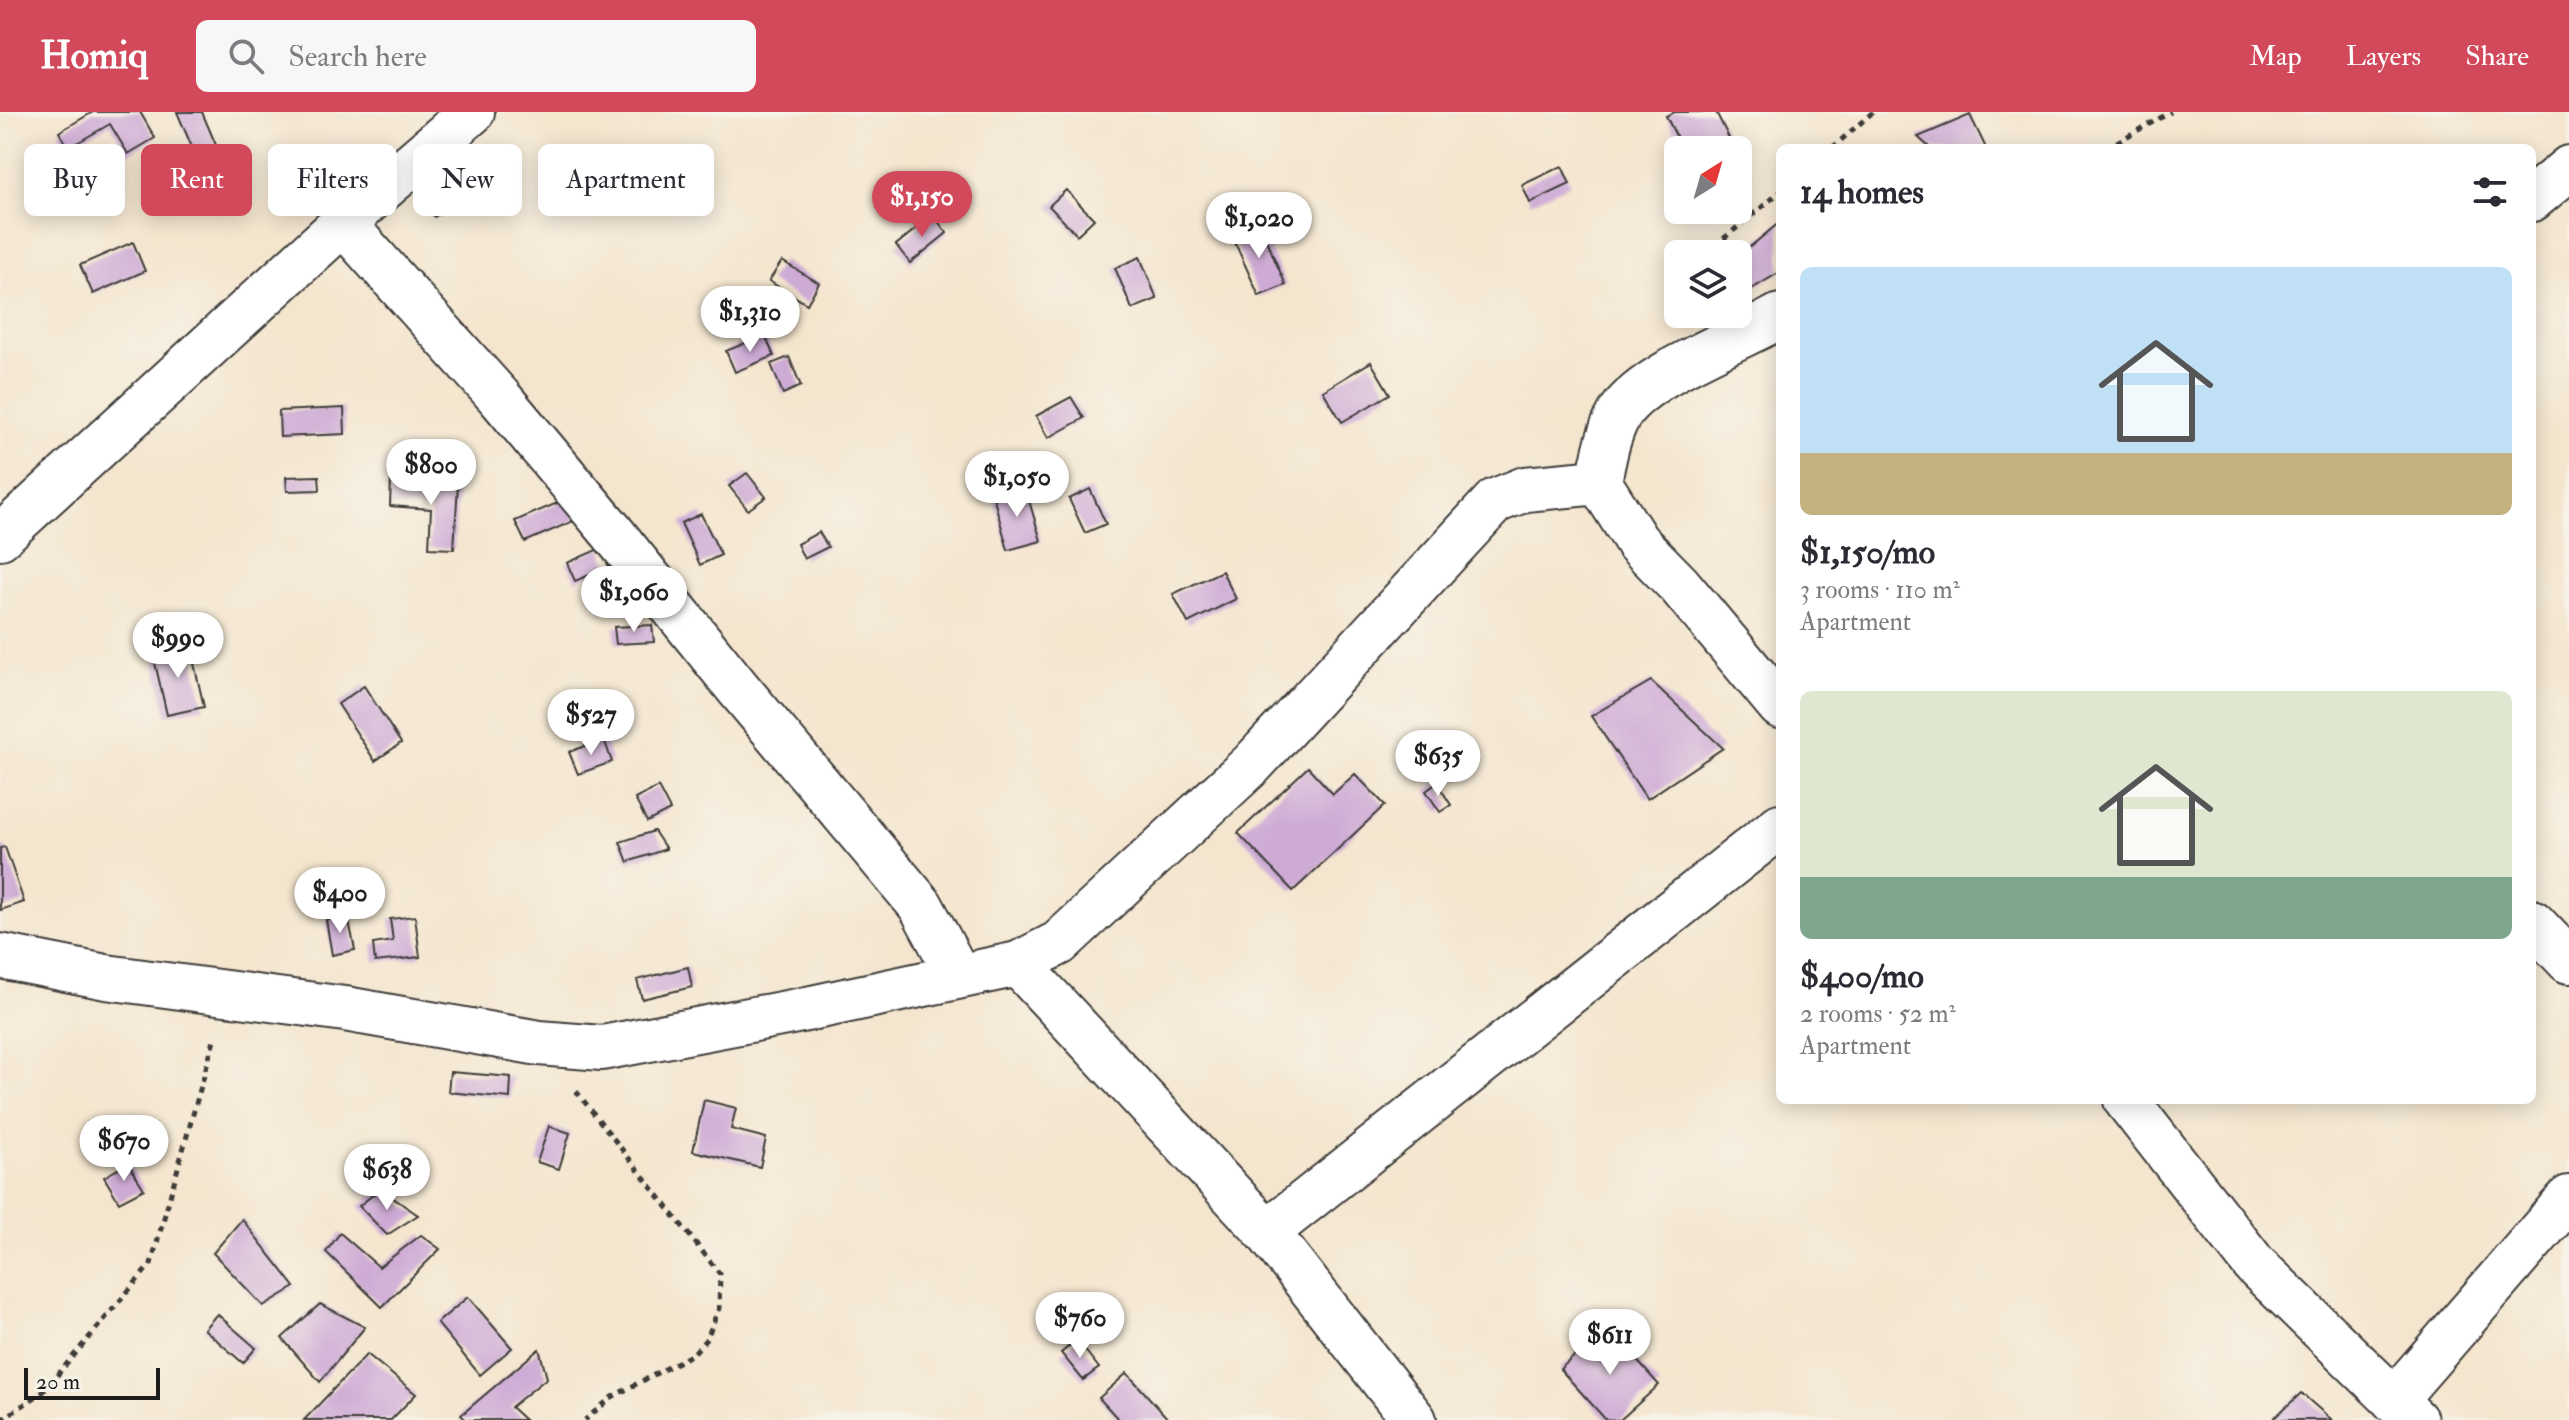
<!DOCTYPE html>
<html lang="en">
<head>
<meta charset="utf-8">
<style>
	:root { --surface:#fff; --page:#f7f7f7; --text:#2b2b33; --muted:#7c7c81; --accent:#d1495b }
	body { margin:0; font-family:"IM FELL Double Pica",serif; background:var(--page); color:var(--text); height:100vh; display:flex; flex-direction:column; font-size:30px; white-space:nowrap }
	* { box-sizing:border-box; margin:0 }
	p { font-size:26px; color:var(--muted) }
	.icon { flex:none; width:44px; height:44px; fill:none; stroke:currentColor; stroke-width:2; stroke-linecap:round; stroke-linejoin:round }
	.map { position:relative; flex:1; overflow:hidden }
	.panel { position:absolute; left:1776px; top:32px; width:760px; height:960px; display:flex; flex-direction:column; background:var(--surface); border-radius:12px; box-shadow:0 4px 20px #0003 }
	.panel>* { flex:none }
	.top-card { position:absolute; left:24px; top:32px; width:760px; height:72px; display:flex; gap:16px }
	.needle { width:52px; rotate:37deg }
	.tools { position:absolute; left:1664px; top:24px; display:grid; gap:16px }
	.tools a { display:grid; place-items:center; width:88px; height:88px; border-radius:12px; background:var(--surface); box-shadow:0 4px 20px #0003; font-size:40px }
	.scale { position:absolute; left:24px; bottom:20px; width:136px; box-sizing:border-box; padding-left:8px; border:4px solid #1c1c1c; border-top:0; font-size:22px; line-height:28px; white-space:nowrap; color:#1c1c1c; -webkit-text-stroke:6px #f7f3e8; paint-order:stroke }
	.price { position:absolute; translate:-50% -68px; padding:0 18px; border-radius:28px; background:#fff; color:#222; font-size:26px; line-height:52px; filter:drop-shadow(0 2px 4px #0008) }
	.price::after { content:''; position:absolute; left:50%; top:48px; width:24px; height:18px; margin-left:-12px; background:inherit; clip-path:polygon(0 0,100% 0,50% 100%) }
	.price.active { background:var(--accent); color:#fff }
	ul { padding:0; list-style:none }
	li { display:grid; align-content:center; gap:16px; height:424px; padding:0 24px }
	li span { display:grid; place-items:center; height:248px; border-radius:12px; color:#555 }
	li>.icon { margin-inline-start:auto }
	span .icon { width:144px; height:144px; fill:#fffc; stroke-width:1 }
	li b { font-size:34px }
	h2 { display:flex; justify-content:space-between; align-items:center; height:96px; padding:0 24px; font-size:34px }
	.pill { padding:0 28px; border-radius:12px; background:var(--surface); box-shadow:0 4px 20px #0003; font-size:28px; line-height:72px }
	.pill.active { background:var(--accent); color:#fff }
	header { display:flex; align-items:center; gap:48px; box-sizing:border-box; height:112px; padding:0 40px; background:var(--accent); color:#fff }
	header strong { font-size:38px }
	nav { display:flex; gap:44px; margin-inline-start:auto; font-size:28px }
	.search { width:560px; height:72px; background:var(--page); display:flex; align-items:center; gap:20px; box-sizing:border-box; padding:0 28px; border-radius:12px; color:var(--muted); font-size:30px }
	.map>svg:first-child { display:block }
	.building { fill:#ceabd5 }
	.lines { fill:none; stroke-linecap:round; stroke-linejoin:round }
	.minor-casing { stroke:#3c3a37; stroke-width:48 }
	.path { stroke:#3c3a37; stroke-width:5; stroke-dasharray:6 6; stroke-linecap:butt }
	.minor { stroke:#fff; stroke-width:44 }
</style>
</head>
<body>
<header>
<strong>Homiq</strong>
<div class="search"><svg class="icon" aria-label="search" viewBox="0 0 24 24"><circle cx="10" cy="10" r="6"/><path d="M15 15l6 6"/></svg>Search here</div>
<nav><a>Map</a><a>Layers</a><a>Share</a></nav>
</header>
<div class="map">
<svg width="2569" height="1308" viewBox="0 0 2569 1308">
	<rect width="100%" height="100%" fill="#f7f3e8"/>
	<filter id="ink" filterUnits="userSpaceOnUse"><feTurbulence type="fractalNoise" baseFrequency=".0125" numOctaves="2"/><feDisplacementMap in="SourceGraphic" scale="16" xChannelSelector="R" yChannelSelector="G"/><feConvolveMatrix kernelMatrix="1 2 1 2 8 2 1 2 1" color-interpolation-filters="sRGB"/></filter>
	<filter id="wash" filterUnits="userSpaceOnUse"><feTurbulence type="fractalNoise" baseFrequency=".006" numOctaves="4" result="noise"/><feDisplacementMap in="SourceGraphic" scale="32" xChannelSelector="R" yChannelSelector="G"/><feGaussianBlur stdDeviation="1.8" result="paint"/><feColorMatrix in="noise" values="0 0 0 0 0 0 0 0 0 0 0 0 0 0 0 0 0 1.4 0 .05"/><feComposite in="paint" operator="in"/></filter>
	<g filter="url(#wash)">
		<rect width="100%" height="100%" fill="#f4e5ce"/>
		<g id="blocks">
			<g class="building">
				<polygon points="93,0 140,0 155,26 128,42 110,12 68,36 59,20"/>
				<polygon points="177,0 202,0 221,45 200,54"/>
				<polygon points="1675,0 1716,0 1730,28 1710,38 1683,38 1666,4"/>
				<polygon points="1970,3 1986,36 1930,36 1918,25"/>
				<polygon points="1562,54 1570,72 1530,91 1522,73"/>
				<polygon points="462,65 473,84 434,105 423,86"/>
				<polygon points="1066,78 1094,107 1077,123 1049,94"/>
				<polygon points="933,103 947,121 910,151 896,133"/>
				<polygon points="1780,110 1780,160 1738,185 1738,145"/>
				<polygon points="1259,112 1286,173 1259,184 1232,124"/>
				<polygon points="133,130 145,159 93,182 80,153"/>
				<polygon points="1140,145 1157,187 1132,197 1115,156"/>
				<polygon points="782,149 819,171 807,192 769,169"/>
				<polygon points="765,223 774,244 735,260 726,239"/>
				<polygon points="789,245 801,274 783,282 771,252"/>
				<polygon points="1371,250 1390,282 1342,310 1323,279"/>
				<polygon points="1071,285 1084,306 1048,326 1036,304"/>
				<polygon points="344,296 345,322 280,325 279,299"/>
				<polygon points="747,361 766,385 748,398 729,374"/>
				<polygon points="319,364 320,378 287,379 286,365"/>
				<polygon points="391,368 458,372 454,437 429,436 431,397 390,394"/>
				<polygon points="1025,375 1041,429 1008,438 993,384"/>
				<polygon points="1090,377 1106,412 1085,421 1069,387"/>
				<polygon points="569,386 578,407 525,430 515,409"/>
				<polygon points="701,402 721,443 700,453 681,411"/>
				<polygon points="819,420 828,435 804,447 797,432"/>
				<polygon points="601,436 609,455 575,469 567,451"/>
				<polygon points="1222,459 1236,487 1188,511 1173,482"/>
				<polygon points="652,513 654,530 616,532 614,515"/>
				<polygon points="190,534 204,595 167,603 153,542"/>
				<polygon points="1651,569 1723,636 1647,687 1591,604"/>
				<polygon points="364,574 401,631 375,649 338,592"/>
				<polygon points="604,627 612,650 578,662 569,640"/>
				<polygon points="1308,655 1333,682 1355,662 1385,693 1293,779 1238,721"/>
				<polygon points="1437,671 1451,693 1440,700 1426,679"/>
				<polygon points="658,675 670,698 647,710 635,687"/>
				<polygon points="654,719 666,737 628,750 620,730"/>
				<polygon points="5,735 24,790 0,798 0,736"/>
				<polygon points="348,804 355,838 332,843 326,808"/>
				<polygon points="415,804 420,845 375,850 373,832 393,829 390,807"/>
				<polygon points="688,855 692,875 642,887 637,868"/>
				<polygon points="450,960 511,965 510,986 448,980"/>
				<polygon points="704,988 736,996 731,1017 766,1026 760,1055 693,1039"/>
				<polygon points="549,1014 570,1021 559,1057 537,1050"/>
				<polygon points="128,1051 144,1077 119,1090 104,1065"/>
				<polygon points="380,1077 418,1103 387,1123 359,1094"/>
				<polygon points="242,1107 295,1175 263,1194 213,1141"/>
				<polygon points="340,1121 379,1155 421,1123 440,1137 382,1195 326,1140"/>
				<polygon points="468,1185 512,1236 480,1263 437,1211"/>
				<polygon points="320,1192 365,1215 320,1270 282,1226"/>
				<polygon points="217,1202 256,1236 243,1251 204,1217"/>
				<polygon points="1607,1215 1659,1273 1620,1308 1606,1308 1560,1257"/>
				<polygon points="1077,1228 1099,1256 1083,1268 1061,1241"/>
				<polygon points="539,1237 547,1266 511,1295 525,1308 466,1308 461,1303"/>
				<polygon points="367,1242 416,1282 391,1308 304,1308"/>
				<polygon points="1127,1261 1169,1308 1119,1308 1099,1286"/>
				<polygon points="2301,1281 2332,1308 2272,1308"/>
			</g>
		</g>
	</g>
	<g filter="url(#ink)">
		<use href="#blocks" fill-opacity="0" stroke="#3c3a37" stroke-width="2"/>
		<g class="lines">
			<g class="minor-casing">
				<g id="minor">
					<polyline points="2532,87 2569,56"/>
					<polyline points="343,111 500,286 612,420 737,575 921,794 958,863"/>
					<path d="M1780,204C1737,228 1656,258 1625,294C1609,314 1604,345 1599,370L1637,430L1680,474L1780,594"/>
					<polyline points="0,425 343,111 472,0"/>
					<polyline points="2532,810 2569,849"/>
					<polyline points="0,844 106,865 345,897 539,931 602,936 802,898 1018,852 1059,831 1252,652 1495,389 1525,377 1599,370"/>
					<polyline points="1018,852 1267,1120 1414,1308"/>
					<polyline points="2126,988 2255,1153 2415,1308"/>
					<polyline points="1267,1120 1780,714"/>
					<polyline points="2394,1288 2569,1086"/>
				</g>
			</g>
			<g class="path">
				<polyline points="1832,36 1873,0"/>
				<polyline points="2106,36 2171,0"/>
				<polyline points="1705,142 1780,80"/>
				<polyline points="576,979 720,1162 719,1196 707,1226 693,1242 612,1285 585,1308"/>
				<polyline points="1,1308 43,1280 151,1152 215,924"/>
			</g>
			<use href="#minor" class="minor"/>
		</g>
	</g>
</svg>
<div class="tools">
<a><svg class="needle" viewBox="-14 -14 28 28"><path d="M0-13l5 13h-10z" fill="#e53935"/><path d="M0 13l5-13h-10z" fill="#7c7c81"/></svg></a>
<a><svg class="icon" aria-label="layers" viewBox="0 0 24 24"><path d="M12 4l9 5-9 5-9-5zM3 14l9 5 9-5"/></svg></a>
</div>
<div class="scale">20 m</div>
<b class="price active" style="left:922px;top:127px">$1,150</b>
<b class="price" style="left:1259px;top:148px">$1,020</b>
<b class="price" style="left:750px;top:242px">$1,310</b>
<b class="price" style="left:431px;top:395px">$800</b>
<b class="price" style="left:1017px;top:407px">$1,050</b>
<b class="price" style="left:634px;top:522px">$1,060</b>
<b class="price" style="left:178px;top:568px">$990</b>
<b class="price" style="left:591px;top:645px">$527</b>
<b class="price" style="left:1438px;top:686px">$635</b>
<b class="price" style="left:340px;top:823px">$400</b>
<b class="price" style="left:124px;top:1071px">$670</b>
<b class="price" style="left:387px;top:1100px">$638</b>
<b class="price" style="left:1080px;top:1248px">$760</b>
<b class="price" style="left:1610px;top:1265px">$611</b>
<div class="top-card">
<a class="pill">Buy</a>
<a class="pill active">Rent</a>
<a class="pill">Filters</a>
<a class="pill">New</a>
<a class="pill">Apartment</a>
</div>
<section class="panel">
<h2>14 homes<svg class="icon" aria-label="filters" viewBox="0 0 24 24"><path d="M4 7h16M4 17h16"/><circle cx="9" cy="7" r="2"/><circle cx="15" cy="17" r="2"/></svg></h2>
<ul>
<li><span style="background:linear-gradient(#bfe0f5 75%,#c2b280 0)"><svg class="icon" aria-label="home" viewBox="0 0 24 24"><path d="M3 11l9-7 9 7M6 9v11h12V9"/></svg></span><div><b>$1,150/mo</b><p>3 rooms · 110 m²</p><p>Apartment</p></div></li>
<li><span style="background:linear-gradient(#dfe7d0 75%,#7fa58c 0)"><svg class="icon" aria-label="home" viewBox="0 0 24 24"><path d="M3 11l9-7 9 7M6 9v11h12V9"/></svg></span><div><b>$400/mo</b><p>2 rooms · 52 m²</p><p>Apartment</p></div></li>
</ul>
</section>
</div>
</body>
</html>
